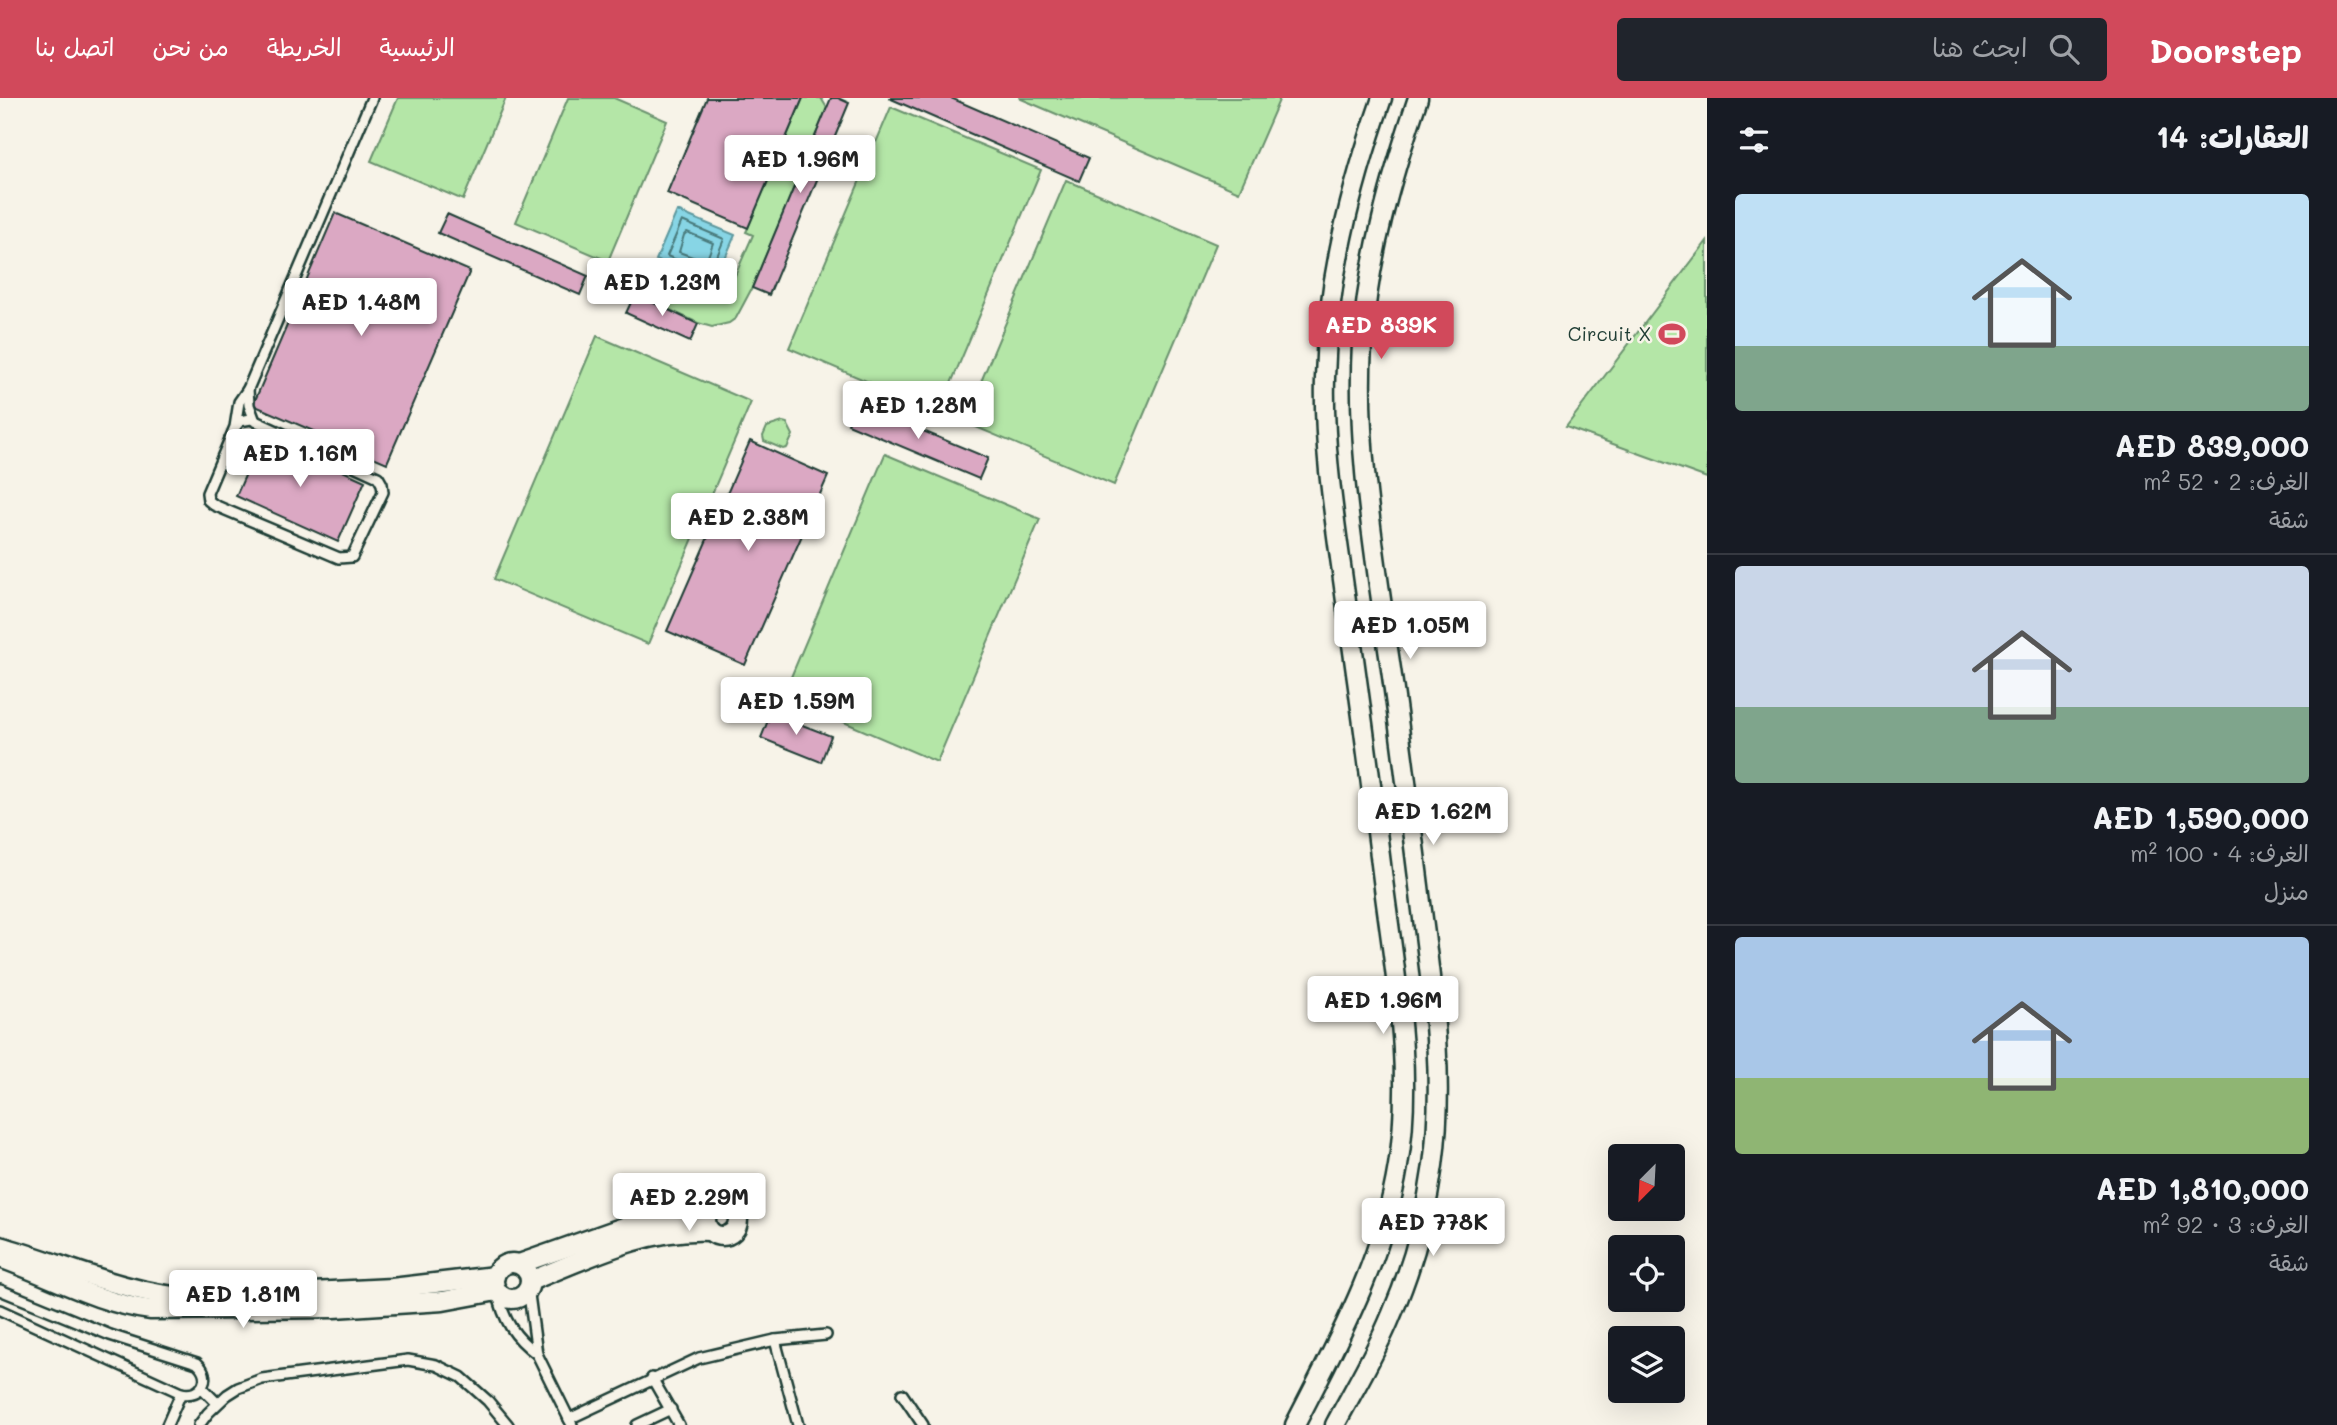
<!DOCTYPE html>
<html lang="ar">
<head>
<meta charset="utf-8">
<style>
	:root { --surface:#171b24; --page:#20242c; --text:#f1f3f6; --muted:#9ea1a6; --line:#363941; --accent:#d1495b }
	body { margin:0; font-family:Mali,"Playpen Sans Arabic",sans-serif; background:var(--page); color:var(--text); direction:rtl; height:100vh; display:flex; flex-direction:column; font-size:26px; white-space:nowrap }
	* { box-sizing:border-box; margin:0 }
	p { font-size:23px; color:var(--muted) }
	.icon { flex:none; width:38px; height:38px; fill:none; stroke:currentColor; stroke-width:2; stroke-linecap:round; stroke-linejoin:round }
	.map { position:relative; flex:1; overflow:hidden; direction:ltr }
	.panel { display:flex; flex-direction:column; background:var(--surface); width:630px }
	.panel>* { flex:none }
	.needle { width:46px; rotate:204deg }
	.tools { position:absolute; left:1608px; top:1046px; display:grid; gap:14px }
	.tools a { display:grid; place-items:center; width:77px; height:77px; border-radius:7px; background:var(--surface); box-shadow:0 7px 28px #0002; font-size:35px }
	.price { position:absolute; translate:-50% -60px; padding:0 16px; border-radius:7px; background:#fff; color:#222; font-size:23px; line-height:46px; filter:drop-shadow(0 2px 4px #0008) }
	.price::after { content:''; position:absolute; left:50%; top:42px; width:21px; height:16px; margin-left:-10px; background:inherit; clip-path:polygon(0 0,100% 0,50% 100%) }
	.price.current { background:var(--accent); color:#fff }
	ul { padding:0; list-style:none }
	li { display:grid; align-content:center; gap:14px; height:371px; padding:0 28px }
	li+li { border-top:2px solid var(--line) }
	li span { display:grid; place-items:center; height:217px; border-radius:7px; color:#555 }
	li>.icon { margin-inline-start:auto }
	span .icon { width:126px; height:126px; fill:#fffc; stroke-width:1 }
	li b { font-size:30px }
	h2 { display:flex; justify-content:space-between; align-items:center; height:84px; padding:0 28px; font-size:30px }
	header { display:flex; align-items:center; gap:42px; box-sizing:border-box; height:98px; padding:0 35px; background:var(--accent); color:#fff }
	header strong { font-size:33px }
	nav { display:flex; gap:38px; margin-inline-start:auto; font-size:24px }
	.search { width:490px; height:63px; background:var(--page); display:flex; align-items:center; gap:18px; box-sizing:border-box; padding:0 24px; border-radius:7px; color:var(--muted); font-size:26px }
	main { display:flex; flex:1; min-height:0 }
	.map>svg:first-child { display:block }
	.green { fill:#b4e6a7; stroke:#6a926e; stroke-width:2 }
	.water { fill:#87d5e5; stroke:#5d989e; stroke-width:2 }
	.lines { fill:none; stroke-linecap:round; stroke-linejoin:round }
	.shore { stroke:#497a7b; stroke-width:2 }
	.building { fill:#dba8c3; stroke:#1f3d34; stroke-width:2 }
	.service-casing { stroke:#1f3d34; stroke-width:14 }
	.minor-casing { stroke:#1f3d34; stroke-width:23 }
	.service { stroke:#f7f3e8; stroke-width:9 }
	.minor { stroke:#f7f3e8; stroke-width:18 }
	.labels { text-anchor:middle; stroke-width:5; stroke-linejoin:round; paint-order:stroke }
	.poi-label { font-size:19px; fill:#1f3d34; stroke:#f7f3e8; text-anchor:end }
</style>
</head>
<body>
<header>
<strong>Doorstep</strong>
<div class="search"><svg class="icon" aria-label="search" viewBox="0 0 24 24"><circle cx="10" cy="10" r="6"/><path d="M15 15l6 6"/></svg>ابحث هنا</div>
<nav><a>الرئيسية</a><a>الخريطة</a><a>من نحن</a><a>اتصل بنا</a></nav>
</header>
<main>
<section class="panel">
<h2>العقارات: 14<svg class="icon" aria-label="filters" viewBox="0 0 24 24"><path d="M4 7h16M4 17h16"/><circle cx="9" cy="7" r="2"/><circle cx="15" cy="17" r="2"/></svg></h2>
<ul>
<li><span style="background:linear-gradient(#bfe0f5 70%,#7fa58c 0)"><svg class="icon" aria-label="home" viewBox="0 0 24 24"><path d="M3 11l9-7 9 7M6 9v11h12V9"/></svg></span><div><b>AED 839,000</b><p>الغرف: 2 · 52 m²</p><p>شقة</p></div></li>
<li><span style="background:linear-gradient(#c9d6e8 65%,#7fa58c 0)"><svg class="icon" aria-label="home" viewBox="0 0 24 24"><path d="M3 11l9-7 9 7M6 9v11h12V9"/></svg></span><div><b>AED 1,590,000</b><p>الغرف: 4 · 100 m²</p><p>منزل</p></div></li>
<li><span style="background:linear-gradient(#a9c7e8 65%,#8fb573 0)"><svg class="icon" aria-label="home" viewBox="0 0 24 24"><path d="M3 11l9-7 9 7M6 9v11h12V9"/></svg></span><div><b>AED 1,810,000</b><p>الغرف: 3 · 92 m²</p><p>شقة</p></div></li>
</ul>
</section>
<div class="map">
<svg width="1707" height="1327" viewBox="0 0 1707 1327">
	<rect width="100%" height="100%" fill="#f7f3e8"/>
	<filter id="ink" filterUnits="userSpaceOnUse"><feTurbulence type="fractalNoise" baseFrequency=".0143" numOctaves="2"/><feDisplacementMap in="SourceGraphic" scale="14" xChannelSelector="R" yChannelSelector="G"/><feConvolveMatrix kernelMatrix="1 2 1 2 8 2 1 2 1" color-interpolation-filters="sRGB"/></filter>
	<g filter="url(#ink)">
		<g class="green">
			<polygon points="398,0 506,0 463,102 371,63"/>
			<polygon points="568,0 614,0 667,23 608,163 516,124"/>
			<polygon points="803,0 821,0 827,10 752,190 736,220 729,225 712,229 698,225 653,204 692,188 725,200 753,137 746,134 748,130"/>
			<polygon points="1019,0 1280,0 1239,94"/>
			<polygon points="891,9 1041,72 939,314 789,250"/>
			<polygon points="1066,82 1216,146 1114,387 964,324"/>
			<polygon points="1707,143 1707,380 1566,329"/>
			<polygon points="597,238 751,304 648,546 494,481"/>
			<polygon points="783,324 787,325 793,337 787,350 783,351 764,343 763,338 767,329"/>
			<polygon points="885,356 1040,421 937,664 783,598"/>
		</g>
		<polygon class="water" points="677,113 735,137 714,186 656,162"/>
		<g class="lines">
			<g class="shore">
				<polygon points="682,123 724,141 710,176 667,158"/>
				<polygon points="687,134 713,145 706,164 679,154 684,137"/>
			</g>
		</g>
		<g class="building">
			<polygon points="707,0 803,0 748,130 667,95"/>
			<polygon points="831,0 838,0 849,5 769,197 752,190"/>
			<polygon points="889,0 951,0 1089,60 1079,83"/>
			<polygon points="335,115 470,173 387,365 253,307"/>
			<polygon points="447,116 588,178 580,197 438,135"/>
			<polygon points="635,196 698,226 690,244 626,215"/>
			<polygon points="856,305 988,360 979,381 848,326"/>
			<polygon points="263,337 365,383 338,444 236,398"/>
			<polygon points="750,343 828,378 745,567 667,533"/>
			<polygon points="771,615 831,638 821,664 761,640"/>
		</g>
		<g class="lines">
			<g class="service-casing">
				<g id="service">
					<polyline points="248,291 249,307 255,323"/>
					<polyline points="235,329 240,323 251,321 378,379 382,386 383,394 352,459 339,460 214,407 208,402 207,395 235,329 239,304 248,291 372,0"/>
					<polyline points="528,1189 537,1256 572,1327"/>
					<path d="M0,1192L110,1237L197,1265C213,1279 202,1300 181,1295L0,1212"/>
					<path d="M498,1195C503,1222 515,1240 537,1256"/>
					<polyline points="775,1242 798,1327"/>
					<polyline points="652,1280 679,1327"/>
					<polyline points="202,1290 217,1305"/>
					<polyline points="902,1296 923,1327"/>
					<polyline points="569,1321 699,1260 775,1242 826,1237"/>
					<polyline points="167,1327 181,1295"/>
					<polyline points="199,1327 208,1315 227,1297 238,1290 262,1281 408,1262 436,1267 461,1279 488,1303 508,1327"/>
					<polyline points="637,1327 671,1311"/>
				</g>
			</g>
			<g class="minor-casing">
				<g id="minor">
					<circle cx="722" cy="1122" r="16"/>
					<path d="M0,1148C64,1166 124,1195 191,1200L392,1190L495,1178"/>
					<path d="M0,1160C51,1178 97,1205 151,1212L334,1210L443,1203L497,1193"/>
					<circle cx="512" cy="1183" r="18"/>
					<polyline points="519,1166 635,1125 670,1118 707,1115"/>
					<path d="M530,1183C586,1161 648,1129 710,1133"/>
					<path d="M1295,1327C1338,1243 1383,1162 1398,1068C1414,973 1395,877 1383,782C1372,692 1360,601 1347,511C1337,434 1323,358 1325,280C1327,183 1350,92 1382,0"/>
					<path d="M1335,1327C1354,1291 1376,1255 1391,1218C1412,1170 1426,1118 1433,1067C1446,972 1430,882 1419,788C1409,709 1400,630 1388,551C1374,449 1356,349 1362,246C1368,160 1391,80 1418,0"/>
				</g>
			</g>
			<use href="#service" class="service"/>
			<use href="#minor" class="minor"/>
		</g>
	</g>
	<defs>
		<g id="stadium-bare" transform="scale(2.1)"><path d="M0-5a6.5 5 0 1 0 0 10a6.5 5 0 1 0 0-10ZM-3.5-1.8h7v3.6h-7Z" fill="#d1495b" stroke="#f7f3e8" stroke-width="2.5" paint-order="stroke"/></g>
	</defs>
	<g fill-rule="evenodd">
		<use href="#stadium-bare" x="1672" y="236"/>
	</g>
	<g class="labels">
		<g class="poi-label">
			<text x="1651" y="243">Circuit X</text>
		</g>
	</g>
</svg>
<div class="tools">
<a><svg class="needle" viewBox="-14 -14 28 28"><path d="M0-13l5 13h-10z" fill="#e53935"/><path d="M0 13l5-13h-10z" fill="#9ea1a6"/></svg></a>
<a><svg class="icon" aria-label="locate" viewBox="0 0 24 24"><circle cx="12" cy="12" r="6"/><path d="M12 2v4M12 18v4M2 12h4M18 12h4"/></svg></a>
<a><svg class="icon" aria-label="layers" viewBox="0 0 24 24"><path d="M12 4l9 5-9 5-9-5zM3 14l9 5 9-5"/></svg></a>
</div>
<b class="price" style="left:800px;top:97px">AED 1.96M</b>
<b class="price" style="left:662px;top:220px">AED 1.23M</b>
<b class="price" style="left:361px;top:240px">AED 1.48M</b>
<b class="price current" style="left:1381px;top:263px">AED 839K</b>
<b class="price" style="left:918px;top:343px">AED 1.28M</b>
<b class="price" style="left:300px;top:391px">AED 1.16M</b>
<b class="price" style="left:748px;top:455px">AED 2.38M</b>
<b class="price" style="left:1410px;top:563px">AED 1.05M</b>
<b class="price" style="left:796px;top:639px">AED 1.59M</b>
<b class="price" style="left:1433px;top:749px">AED 1.62M</b>
<b class="price" style="left:1383px;top:938px">AED 1.96M</b>
<b class="price" style="left:689px;top:1135px">AED 2.29M</b>
<b class="price" style="left:1433px;top:1160px">AED 778K</b>
<b class="price" style="left:243px;top:1232px">AED 1.81M</b>
</div>
</main>
</body>
</html>
